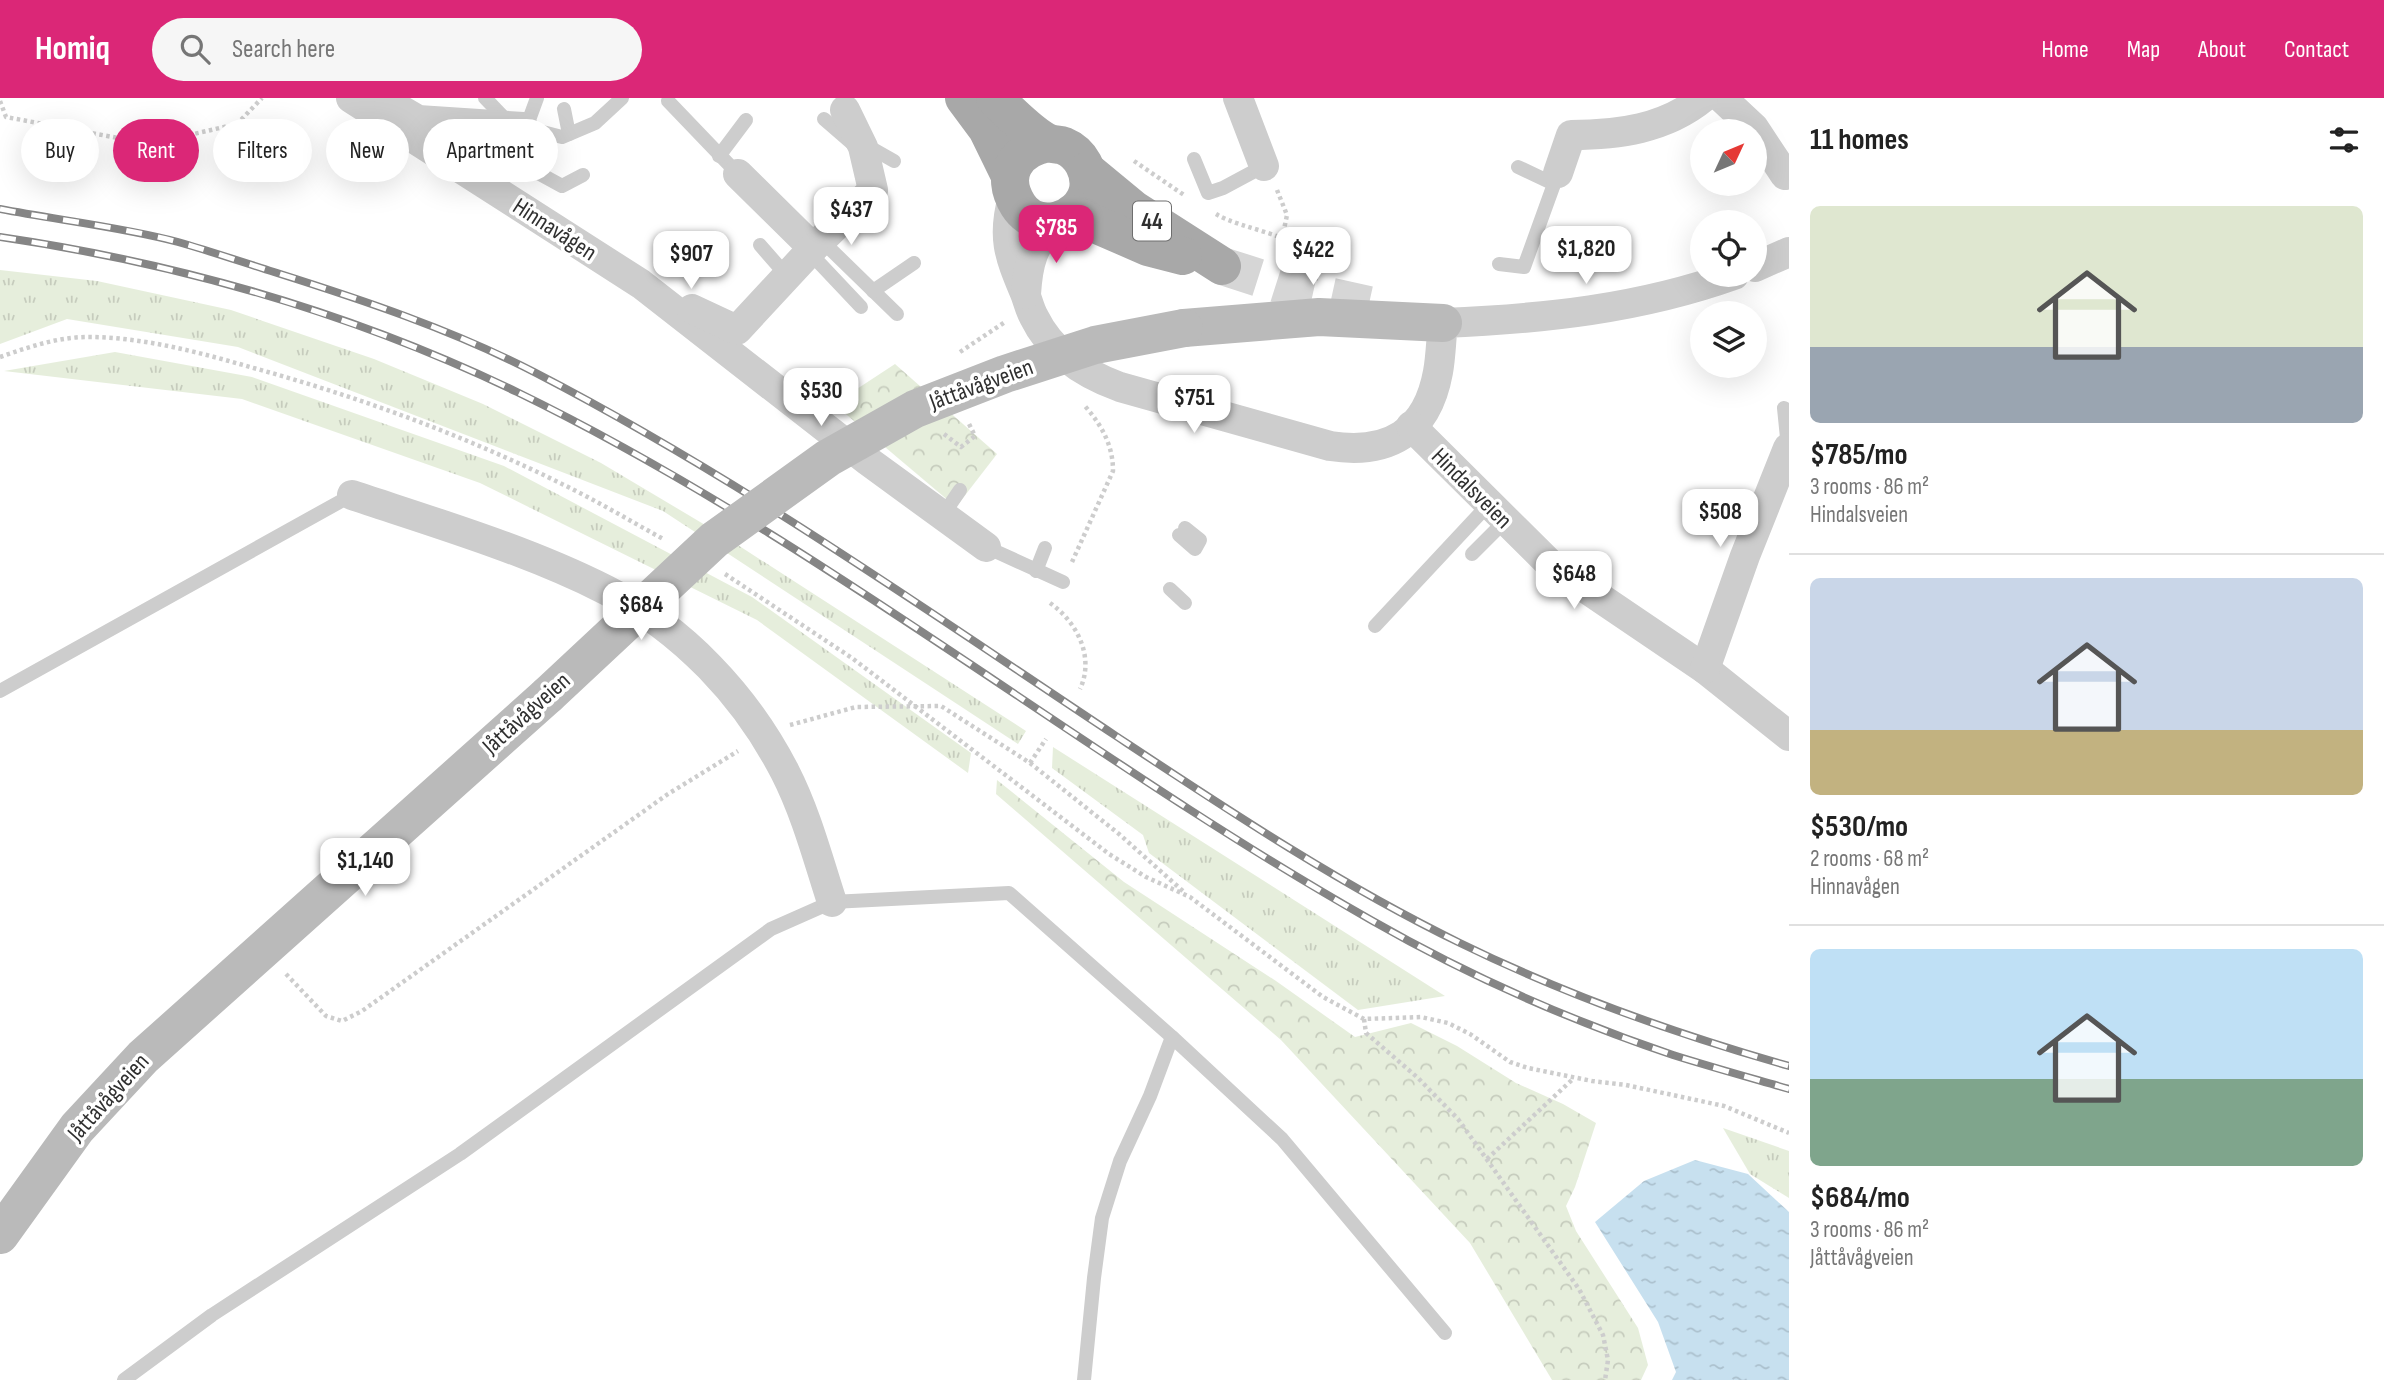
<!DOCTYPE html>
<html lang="en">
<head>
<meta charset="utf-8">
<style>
	:root { --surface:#fff; --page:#f6f6f6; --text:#222; --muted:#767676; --line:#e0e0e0; --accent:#db2777 }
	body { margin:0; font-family:"Sofia Sans Condensed",sans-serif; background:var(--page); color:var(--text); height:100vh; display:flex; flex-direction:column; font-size:26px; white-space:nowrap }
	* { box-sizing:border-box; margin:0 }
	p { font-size:23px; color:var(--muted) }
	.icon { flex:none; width:38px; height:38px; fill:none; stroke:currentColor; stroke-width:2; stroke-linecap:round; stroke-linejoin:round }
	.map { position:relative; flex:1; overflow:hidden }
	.panel { display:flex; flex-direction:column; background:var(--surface); width:595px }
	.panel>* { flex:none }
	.banner { position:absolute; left:21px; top:21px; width:665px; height:63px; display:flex; gap:14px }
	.needle { width:46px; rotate:46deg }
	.fabs { position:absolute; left:1690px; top:21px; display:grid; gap:14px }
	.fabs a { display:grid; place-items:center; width:77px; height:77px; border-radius:50%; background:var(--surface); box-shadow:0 7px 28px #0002; font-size:35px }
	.price { position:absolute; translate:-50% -60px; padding:0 16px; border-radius:14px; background:#fff; color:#222; font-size:23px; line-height:46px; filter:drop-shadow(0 2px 4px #0008) }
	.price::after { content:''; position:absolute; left:50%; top:42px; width:21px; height:16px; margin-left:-10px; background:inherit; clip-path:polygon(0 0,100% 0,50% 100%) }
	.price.current { background:var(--accent); color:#fff }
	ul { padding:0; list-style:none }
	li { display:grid; align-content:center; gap:14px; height:371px; padding:0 21px }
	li+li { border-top:2px solid var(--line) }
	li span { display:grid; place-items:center; height:217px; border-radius:10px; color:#555 }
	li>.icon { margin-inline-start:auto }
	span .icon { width:126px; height:126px; fill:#fffc; stroke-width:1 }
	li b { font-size:30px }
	h2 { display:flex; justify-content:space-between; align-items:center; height:84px; padding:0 21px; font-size:30px }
	.tag { padding:0 24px; border-radius:32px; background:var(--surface); box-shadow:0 7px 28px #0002; font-size:24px; line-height:63px }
	.tag.current { background:var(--accent); color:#fff }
	header { display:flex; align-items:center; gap:42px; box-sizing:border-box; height:98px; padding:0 35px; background:var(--accent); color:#fff }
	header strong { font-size:33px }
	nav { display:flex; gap:38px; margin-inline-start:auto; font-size:24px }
	.search { width:490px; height:63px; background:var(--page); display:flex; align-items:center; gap:18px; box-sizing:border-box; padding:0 24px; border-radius:38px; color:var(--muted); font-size:26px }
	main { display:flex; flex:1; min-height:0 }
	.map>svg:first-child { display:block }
	.grass { fill:url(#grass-tufts) }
	.forest { fill:url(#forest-crowns) }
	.water { fill:url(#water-ripples) }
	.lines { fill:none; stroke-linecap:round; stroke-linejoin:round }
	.primary-tunnel { stroke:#d6d6d6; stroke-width:38; stroke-dasharray:38 19; stroke-linecap:butt }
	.path { stroke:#cdcdcd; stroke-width:4.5; stroke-dasharray:3.5 3.5; stroke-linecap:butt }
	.lane { stroke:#cdcdcd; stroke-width:14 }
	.street { stroke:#cdcdcd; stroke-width:30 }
	.secondary { stroke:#bababa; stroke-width:38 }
	.primary { stroke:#a8a8a8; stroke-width:38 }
	.rail-casing { stroke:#858585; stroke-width:8 }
	.rail { stroke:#fff; stroke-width:5; stroke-dasharray:16; stroke-linecap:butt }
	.secondary-bridge { stroke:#bababa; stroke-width:38 }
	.labels { text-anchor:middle; stroke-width:7; stroke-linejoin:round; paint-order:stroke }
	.shield { fill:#fff; stroke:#6e6e6e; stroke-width:2 }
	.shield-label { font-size:23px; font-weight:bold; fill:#303030 }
	.street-label { font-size:24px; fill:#303030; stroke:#fff }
</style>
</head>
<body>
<header>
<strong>Homiq</strong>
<div class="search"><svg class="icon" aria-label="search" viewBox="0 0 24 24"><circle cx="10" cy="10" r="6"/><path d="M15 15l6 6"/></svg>Search here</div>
<nav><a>Home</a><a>Map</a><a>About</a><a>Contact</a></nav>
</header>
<main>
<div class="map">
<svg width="1789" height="1282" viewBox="0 0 1789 1282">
	<defs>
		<pattern id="grass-tufts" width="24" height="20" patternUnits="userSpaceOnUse" patternTransform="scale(1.75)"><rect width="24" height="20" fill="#e6eedc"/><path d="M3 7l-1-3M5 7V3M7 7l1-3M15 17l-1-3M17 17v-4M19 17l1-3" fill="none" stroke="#c6ccbd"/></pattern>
		<pattern id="forest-crowns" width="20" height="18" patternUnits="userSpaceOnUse" patternTransform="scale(1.75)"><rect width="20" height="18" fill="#e6eedc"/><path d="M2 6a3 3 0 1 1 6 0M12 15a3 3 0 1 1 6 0" fill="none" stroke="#c6ccbd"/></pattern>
		<pattern id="water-ripples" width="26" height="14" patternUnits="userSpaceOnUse" patternTransform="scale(1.75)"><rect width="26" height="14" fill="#c7e0ef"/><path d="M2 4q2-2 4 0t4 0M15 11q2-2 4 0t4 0" fill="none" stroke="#abc0cd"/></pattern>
	</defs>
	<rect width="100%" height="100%" fill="#fff"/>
	<g class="grass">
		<polygon points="0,172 97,183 231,212 374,261 483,306 601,365 727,440 1026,633 1018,646 663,413 238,249 67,221 0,246"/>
		<polygon points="115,254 252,279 504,368 752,499 971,655 968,675 757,522 480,385 242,301 4,273"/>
		<polygon points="1053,649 1445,898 1358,912 1149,755 1143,737 1052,670"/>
		<polygon points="1723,1030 1789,1053 1789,1100 1750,1076"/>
	</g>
	<g class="forest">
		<polygon points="895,266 997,356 956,409 834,306"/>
		<polygon points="997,682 1124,784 1276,883 1355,939 1411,925 1457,948 1516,985 1563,1006 1596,1025 1575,1089 1566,1108 1576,1133 1638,1230 1648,1267 1641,1282 1552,1282 1470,1145 1281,942 996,696"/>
	</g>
	<polygon class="water" points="1695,1062 1748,1076 1789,1114 1789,1282 1672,1282 1676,1274 1658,1224 1595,1124 1644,1083"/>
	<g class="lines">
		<polyline class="primary-tunnel" points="1222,168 1291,190 1382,210"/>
		<g class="path">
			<polyline points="0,3 6,19 150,46 237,26 262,0"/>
			<polyline points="1134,63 1184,97"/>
			<polyline points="1277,92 1287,117 1282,141"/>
			<path d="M1216,116C1242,132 1299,136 1313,163C1316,169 1315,178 1316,185"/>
			<polyline points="960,254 1005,224"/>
			<path d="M0,259C29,249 57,239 88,239C142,239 198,254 250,269C360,299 469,339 572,391C604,407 634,425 665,442"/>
			<polyline points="944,336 961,349 975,338 968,324"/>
			<path d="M1072,464L1113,373C1113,347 1102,328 1085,308"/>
			<polyline points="725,476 852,560 1109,756 1146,779 1190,799 1323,899 1364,921 1421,919 1448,925 1470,936 1510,964 1528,970 1592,983 1626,987 1724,1008 1789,1035"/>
			<path d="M1050,505C1077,524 1095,559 1080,591"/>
			<polyline points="790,627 856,609 941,608 1030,665 1119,736 1184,794"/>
			<polyline points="1030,665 1046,641"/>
			<polyline points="286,876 326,918 342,923 362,913 668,696 738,653"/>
			<polyline points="1364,921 1366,935 1418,980 1458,1021 1579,1191 1603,1237 1608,1262 1605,1282"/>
			<polyline points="1487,1061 1574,980"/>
		</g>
		<g class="lane">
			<polyline points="485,0 509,25"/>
			<polyline points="668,3 738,76"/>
			<polyline points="564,11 569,36"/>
			<polyline points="824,21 854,47"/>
			<polyline points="523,29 562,39 595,25 622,0"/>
			<polyline points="526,30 537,0"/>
			<polyline points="458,31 562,88 583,77"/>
			<polyline points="864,46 894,63"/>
			<polyline points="719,58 746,22"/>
			<polyline points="1194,61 1208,95 1223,90 1264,68"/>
			<polyline points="1518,69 1554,86"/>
			<polyline points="821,142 897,216"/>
			<polyline points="760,147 787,178"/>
			<polyline points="809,154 861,209"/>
			<polyline points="1499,166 1524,169 1558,75"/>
			<polyline points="873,193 914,165"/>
			<polyline points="1784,310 1788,350"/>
			<polyline points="943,417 960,392"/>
			<polyline points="1179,437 1195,451 1200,442 1185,430"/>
			<polyline points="986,449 1063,484"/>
			<polyline points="1472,456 1505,423"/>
			<polyline points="1036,473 1045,450"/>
			<polyline points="1170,491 1185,505"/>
			<polyline points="1375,528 1488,407"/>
			<polyline points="0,593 352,397"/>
			<polyline points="124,1282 212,1217 460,1056 771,831 832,804 1009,795 1172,939 1282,1041 1445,1235"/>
			<polyline points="1084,1282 1094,1180 1102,1120 1120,1063 1150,998 1172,939"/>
		</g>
		<g class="street">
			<polyline points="351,0 641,186 868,363 986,449"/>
			<polyline points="1238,0 1264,68"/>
			<polyline points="1722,0 1754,30 1785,77"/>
			<polyline points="389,5 418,22 523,29"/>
			<path d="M1558,75L1571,37C1618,37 1665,31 1703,0"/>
			<polyline points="738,76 813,150 873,92 863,49 845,12"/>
			<path d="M1013,99C1002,139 1009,157 1024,193C1028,202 1029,210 1034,219C1051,254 1084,276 1120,289L1330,348C1388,357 1427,335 1438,274C1441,258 1441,241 1443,225C1542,221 1639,211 1734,177"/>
			<polyline points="1755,169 1789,154"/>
			<path d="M1026,196C1028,164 1033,148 1054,123"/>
			<polyline points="692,211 737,232 813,150"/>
			<polyline points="1411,328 1550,466 1705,571 1789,638"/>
			<path d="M352,397C436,425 527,452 606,492C683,531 746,598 785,674C806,715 818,761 832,804"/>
			<polyline points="1705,571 1745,458 1788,350"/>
		</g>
		<g class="secondary">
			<polyline points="1184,230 1319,219 1443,225"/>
			<polyline points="0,1137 77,1030 143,959 548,597"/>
		</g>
		<g class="primary">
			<polyline points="964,0 987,31 1010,78"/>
			<path d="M995,0C1007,12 1033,38 1049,45C1054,47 1059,46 1064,48C1081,55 1091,74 1088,92C1081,124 1036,136 1018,107C999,77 1016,51 1048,45"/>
			<polyline points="1087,73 1133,111 1222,168"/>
			<polyline points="1072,116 1148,149 1183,158"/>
		</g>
		<g class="rail-casing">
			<g id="rail">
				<path d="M0,111C57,122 122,129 178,144C210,153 242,164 274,174C363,202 453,232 536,275C739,380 926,512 1116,638C1228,712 1339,786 1460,845C1566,897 1676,936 1789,968"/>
				<path d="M0,139C178,165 355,216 517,294C819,441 1080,657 1371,822C1467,877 1569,922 1673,957C1711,969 1751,980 1789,991"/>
			</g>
		</g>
		<use href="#rail" class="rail"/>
		<polyline class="secondary-bridge" points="548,597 714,442 828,360 915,311 1005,276 1095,247 1184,230"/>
	</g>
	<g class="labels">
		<rect class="shield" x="1133" y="103.5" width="38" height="39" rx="5"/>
		<g class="shield-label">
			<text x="1152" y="131">44</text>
		</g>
		<g class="street-label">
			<text transform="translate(555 131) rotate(33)" y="8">Hinnavågen</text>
			<text transform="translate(981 286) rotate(-20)" y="8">Jåttåvågveien</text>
			<text transform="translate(1472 390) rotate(45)" y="8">Hindalsveien</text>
			<text transform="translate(526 615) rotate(-42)" y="8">Jåttåvågveien</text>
			<text transform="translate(108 999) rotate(-48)" y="8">Jåttåvågveien</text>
		</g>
	</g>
</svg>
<div class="fabs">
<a><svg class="needle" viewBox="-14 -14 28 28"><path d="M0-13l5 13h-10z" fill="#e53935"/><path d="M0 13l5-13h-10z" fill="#767676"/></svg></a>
<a><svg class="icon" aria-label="locate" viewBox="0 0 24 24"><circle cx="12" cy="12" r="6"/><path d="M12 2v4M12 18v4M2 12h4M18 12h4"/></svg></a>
<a><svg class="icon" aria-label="layers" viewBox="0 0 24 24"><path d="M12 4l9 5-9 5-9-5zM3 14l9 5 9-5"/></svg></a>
</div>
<b class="price" style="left:851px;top:149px">$437</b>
<b class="price current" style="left:1056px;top:167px">$785</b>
<b class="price" style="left:1586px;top:188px">$1,820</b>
<b class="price" style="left:1313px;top:189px">$422</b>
<b class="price" style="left:691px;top:193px">$907</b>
<b class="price" style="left:821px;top:330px">$530</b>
<b class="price" style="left:1194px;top:337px">$751</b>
<b class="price" style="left:1720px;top:451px">$508</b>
<b class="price" style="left:1574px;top:513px">$648</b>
<b class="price" style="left:641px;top:544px">$684</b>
<b class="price" style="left:365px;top:800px">$1,140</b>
<div class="banner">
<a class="tag">Buy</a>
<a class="tag current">Rent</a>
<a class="tag">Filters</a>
<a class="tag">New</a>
<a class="tag">Apartment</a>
</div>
</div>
<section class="panel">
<h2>11 homes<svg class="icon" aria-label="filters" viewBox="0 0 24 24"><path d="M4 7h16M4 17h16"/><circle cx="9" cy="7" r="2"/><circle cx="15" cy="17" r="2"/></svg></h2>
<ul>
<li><span style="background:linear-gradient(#dfe7d0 65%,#9aa5b1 0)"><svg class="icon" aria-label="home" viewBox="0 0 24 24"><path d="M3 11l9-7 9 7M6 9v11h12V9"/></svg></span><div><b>$785/mo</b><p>3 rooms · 86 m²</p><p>Hindalsveien</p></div></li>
<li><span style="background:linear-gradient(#c9d6e8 70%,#c2b280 0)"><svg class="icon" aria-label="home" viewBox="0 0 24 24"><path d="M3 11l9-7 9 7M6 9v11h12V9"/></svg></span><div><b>$530/mo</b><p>2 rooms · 68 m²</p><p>Hinnavågen</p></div></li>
<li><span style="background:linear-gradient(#bfe0f5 60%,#7fa58c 0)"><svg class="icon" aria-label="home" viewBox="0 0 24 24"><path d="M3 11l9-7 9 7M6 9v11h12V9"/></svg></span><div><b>$684/mo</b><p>3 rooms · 86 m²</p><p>Jåttåvågveien</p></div></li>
</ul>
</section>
</main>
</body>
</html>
